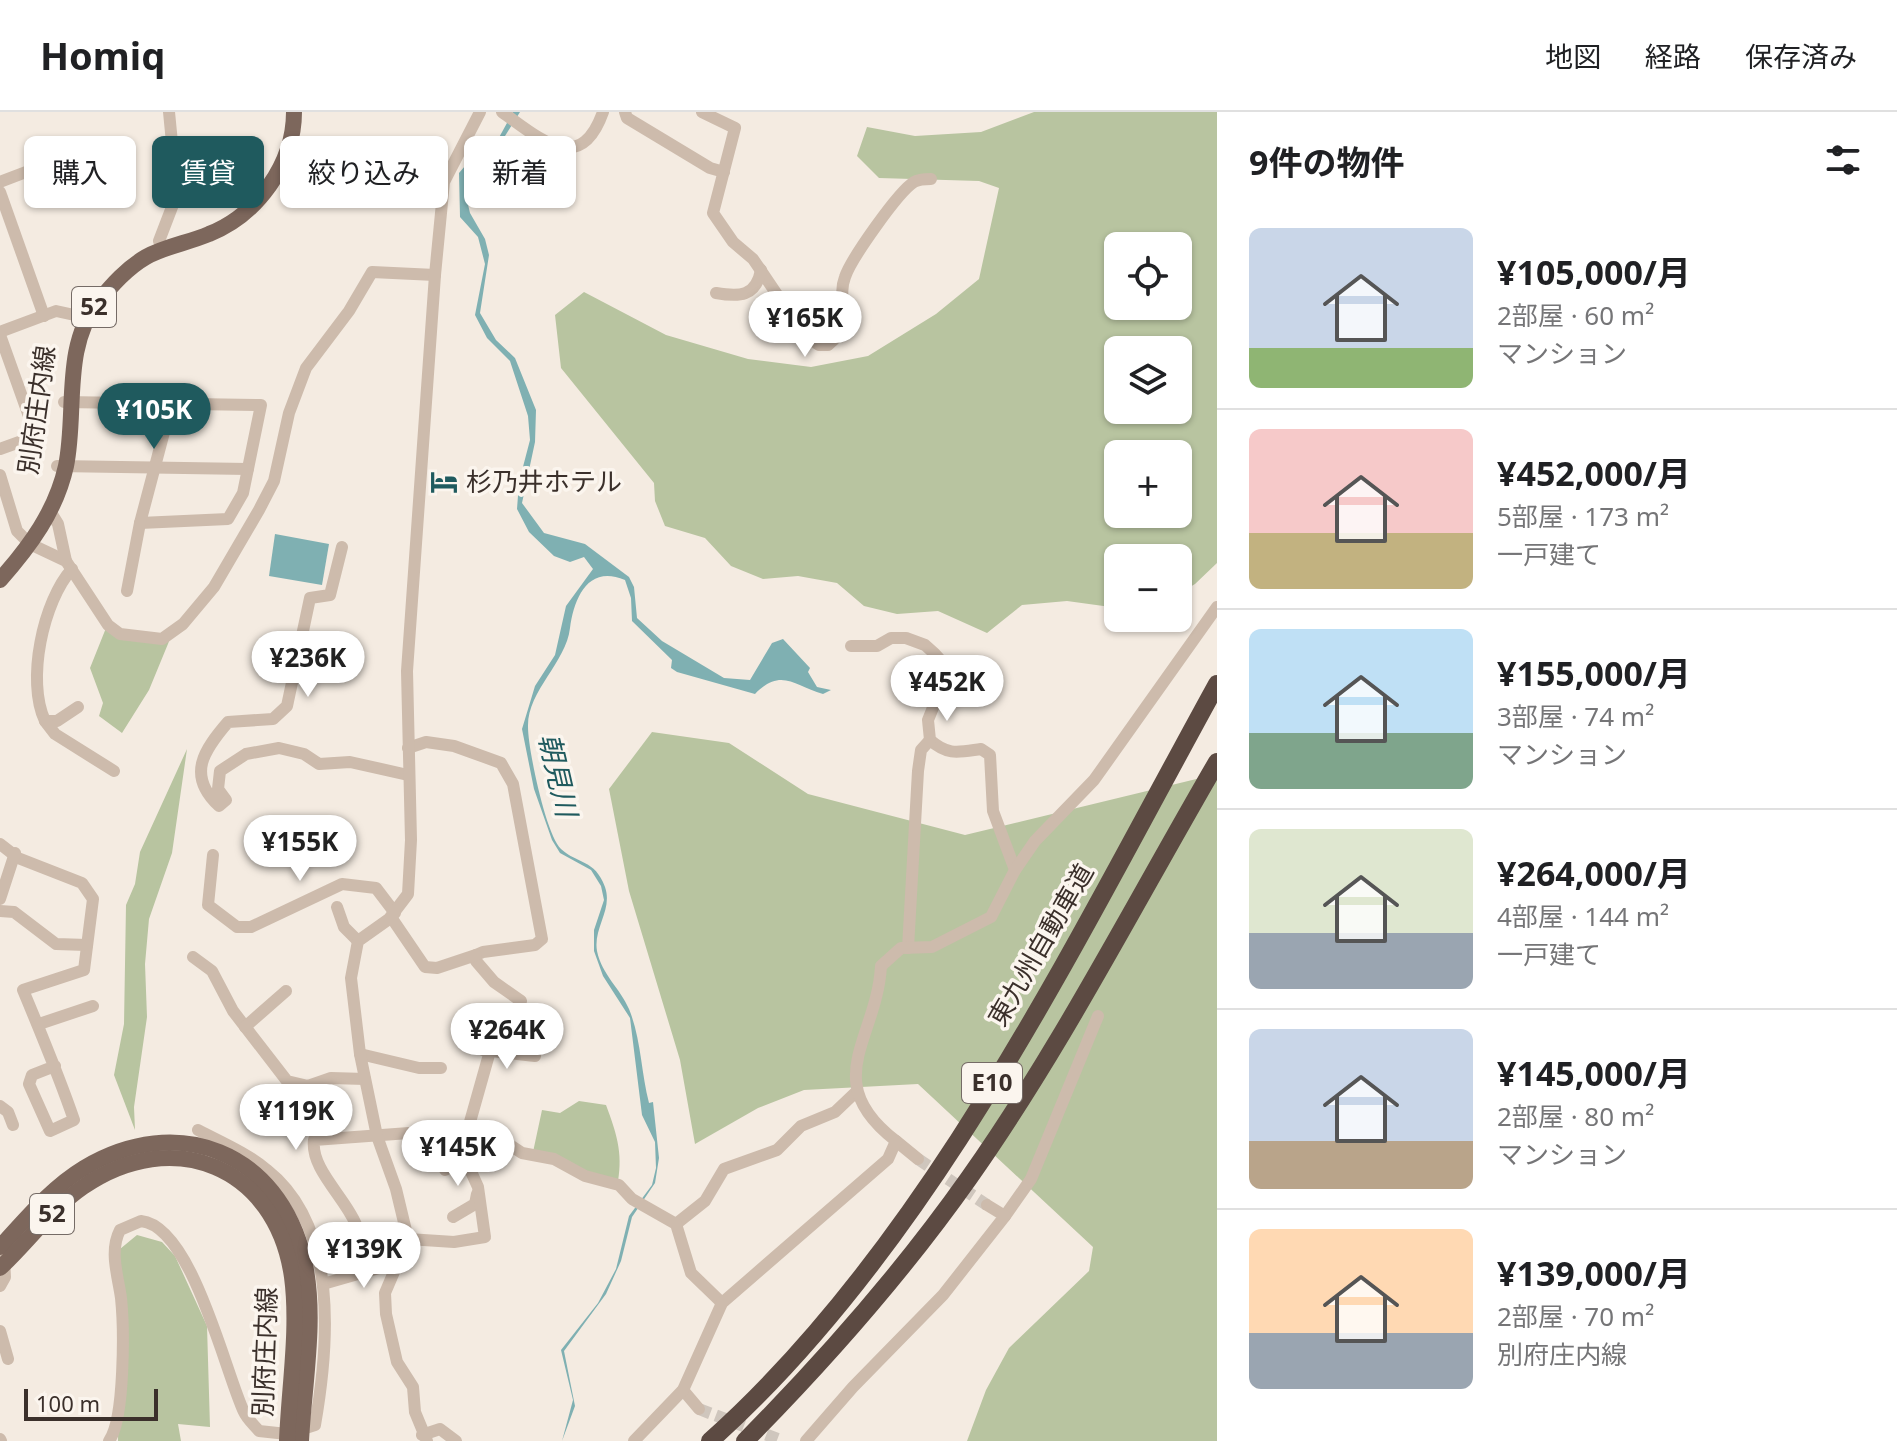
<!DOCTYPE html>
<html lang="ja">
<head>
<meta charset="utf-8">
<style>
	:root { --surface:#fff; --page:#f6f6f6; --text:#202124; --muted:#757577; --line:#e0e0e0; --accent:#1f5a5e }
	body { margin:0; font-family:"Noto Sans","Noto Sans JP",sans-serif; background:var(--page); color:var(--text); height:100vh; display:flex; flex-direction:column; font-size:30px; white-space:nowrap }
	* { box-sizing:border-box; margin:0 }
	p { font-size:26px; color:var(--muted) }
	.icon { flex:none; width:44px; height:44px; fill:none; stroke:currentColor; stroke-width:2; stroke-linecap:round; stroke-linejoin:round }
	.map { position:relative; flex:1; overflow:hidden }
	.drawer { display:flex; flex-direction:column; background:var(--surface); width:680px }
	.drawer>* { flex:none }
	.hud { position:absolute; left:24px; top:24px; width:760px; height:72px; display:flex; gap:16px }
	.controls { position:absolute; left:1104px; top:120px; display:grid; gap:16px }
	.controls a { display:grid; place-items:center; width:88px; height:88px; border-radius:12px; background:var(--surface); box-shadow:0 2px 6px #0004; font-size:40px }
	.scale { position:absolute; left:24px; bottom:20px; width:134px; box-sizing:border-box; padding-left:8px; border:4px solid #3b302b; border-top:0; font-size:22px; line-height:28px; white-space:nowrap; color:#3b302b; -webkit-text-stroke:6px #fbf5ee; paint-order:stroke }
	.price { position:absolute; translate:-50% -68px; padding:0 18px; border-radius:28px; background:#fff; color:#222; font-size:26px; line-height:52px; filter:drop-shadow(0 2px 4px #0008) }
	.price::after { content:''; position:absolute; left:50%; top:48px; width:24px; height:18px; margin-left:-12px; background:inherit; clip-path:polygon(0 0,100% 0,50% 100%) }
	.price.on { background:var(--accent); color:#fff }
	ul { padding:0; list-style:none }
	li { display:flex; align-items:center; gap:24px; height:200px; padding:0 32px }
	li+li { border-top:2px solid var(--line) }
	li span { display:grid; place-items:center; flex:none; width:224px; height:160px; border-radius:12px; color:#555 }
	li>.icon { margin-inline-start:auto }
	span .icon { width:96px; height:96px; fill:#fffc; stroke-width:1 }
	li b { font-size:34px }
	h2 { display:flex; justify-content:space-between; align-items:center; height:96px; padding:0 32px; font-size:34px }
	.pill { padding:0 28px; border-radius:12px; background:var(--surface); box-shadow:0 2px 6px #0004; font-size:28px; line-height:72px }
	.pill.on { background:var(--accent); color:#fff }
	header { display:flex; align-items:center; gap:48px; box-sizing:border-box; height:112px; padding:0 40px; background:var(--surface); border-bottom:2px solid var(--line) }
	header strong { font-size:38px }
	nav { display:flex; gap:44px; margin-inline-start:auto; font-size:28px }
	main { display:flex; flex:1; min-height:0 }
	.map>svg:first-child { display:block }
	.green { fill:#b8c4a0; fill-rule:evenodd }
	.water { fill:#7fb0b2 }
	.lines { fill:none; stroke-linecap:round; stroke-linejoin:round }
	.minor-tunnel { stroke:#cfc6bd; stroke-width:12; stroke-dasharray:12 6; stroke-linecap:butt }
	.minor { stroke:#cdbbac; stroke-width:12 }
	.major { stroke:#7d675c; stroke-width:16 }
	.highway { stroke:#5c4a42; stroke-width:18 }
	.labels { text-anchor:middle; stroke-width:7; stroke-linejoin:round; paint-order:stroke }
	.shield { fill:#fbf5ee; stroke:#756b66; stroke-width:2 }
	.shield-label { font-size:24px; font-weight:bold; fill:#3b302b }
	.street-label { font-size:26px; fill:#3b302b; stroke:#fbf5ee }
	.poi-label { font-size:26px; fill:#3b302b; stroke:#fbf5ee; text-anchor:start }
	.water-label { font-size:28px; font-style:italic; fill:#1f5a5e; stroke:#fbf5ee }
</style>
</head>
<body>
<header>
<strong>Homiq</strong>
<nav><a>地図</a><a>経路</a><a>保存済み</a></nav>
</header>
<main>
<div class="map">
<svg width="1217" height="1329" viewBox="0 0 1217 1329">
	<rect width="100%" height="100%" fill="#f4ebe1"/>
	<g class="green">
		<path d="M1034,0H1217V451L1195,472L1178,482V446H1118V496L1067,489L1022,493L987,521L938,499L897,502L864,494L837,471L798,464L763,467L731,454L705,426L665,414L655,389L654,371L561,256L555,203L584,180L666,223L748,247L811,255L868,244L936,202L979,167L999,76L979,69L879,66L857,44L867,15L915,24L981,20ZM1118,134H1178V194H1118ZM1118,238H1178V298H1118ZM1118,342H1178V402H1118Z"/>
		<polygon points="106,516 170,527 149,578 122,621 99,604 103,591 90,556"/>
		<polygon points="652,620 729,631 808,682 965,723 1217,662 1217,1329 967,1329 986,1278 1009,1236 1089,1159 1093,1135 918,972 804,978 758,996 695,1032 680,948 629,779 609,677"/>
		<polygon points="187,637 172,741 149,807 145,852 147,905 134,995 135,1018 114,963 124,912 126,793 135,772 140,740"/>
		<path d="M579,989L606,993C616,1020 623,1040 618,1069L583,1060L533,1040L542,998L560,1001Z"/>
		<polygon points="137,1123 162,1130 175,1144 207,1214 210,1315 178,1312 181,1329 118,1329 120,1137"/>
	</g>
	<g class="water">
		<path d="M513,0H520L495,40L473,62L465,80L470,101L485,127L489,143L480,201L496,228L515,246L536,298L535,330L522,391L544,421L585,432L629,465L634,475L637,506L662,529L724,566L750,568L772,531L783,527L810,556L808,560L817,575L831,578L823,582C795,574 781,555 755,582L677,560L671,556L672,548L632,509L631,486L625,468C588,452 574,486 570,516C566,551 527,579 528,615C528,637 546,723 561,737C577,752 595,747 605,775C613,798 593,816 597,839C602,863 620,876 629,897C641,926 641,960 649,991L653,990L659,1046L655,1071L632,1105L621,1149L606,1182L564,1239L575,1294L562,1329L573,1288L561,1238L598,1191L616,1157L629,1104L652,1073L656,1056L655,1030L642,1003L630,906L603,864L594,839V818L604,788L601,774L591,758L560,741L552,728L534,677L522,617L535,574L555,543L566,494L593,457L584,445L570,450L554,444L529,420L517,397L519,370L530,328L528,304L510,249L487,226L475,203L485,152L478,125L460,105L459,61L477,40L496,31Z"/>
		<polygon points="275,422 329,432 322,473 269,464"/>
	</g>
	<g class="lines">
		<g class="minor-tunnel">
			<polyline points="918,1047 987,1093"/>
			<polyline points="699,1297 783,1329"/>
		</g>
		<g class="minor">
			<path d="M502,0C539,26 580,65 603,0"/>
			<polyline points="625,0 627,6 710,56 724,60"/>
			<path d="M702,0L735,16L713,101L733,130L753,147L805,224L819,233H828C858,209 835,191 845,165C851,147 898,80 914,70C919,67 925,67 931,67"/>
			<polyline points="0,70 60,47"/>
			<polyline points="0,80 44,204"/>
			<polyline points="159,129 177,82 169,0"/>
			<path d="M716,181C739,185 756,185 761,158"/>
			<polyline points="0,220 56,199 79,204"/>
			<polyline points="0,223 36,324 0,337"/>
			<polyline points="64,290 261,293 243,381 228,407 140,411"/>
			<polyline points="57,354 248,357"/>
			<polyline points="0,363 17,419 30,432 66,449 108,513 120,522 162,527 183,512 214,475 259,398 274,369 289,301 306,256 349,199 372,160 435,163"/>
			<polyline points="50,399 58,412 66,449"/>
			<path d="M342,435L330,483L310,486L287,594L273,607L228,610C204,638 186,663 219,694L226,688L218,677L220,659L246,642L279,636L304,642L319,652L350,650L408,663"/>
			<path d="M72,457C43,489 26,569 45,609H57L78,595"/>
			<polyline points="127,479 140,411 172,290"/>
			<path d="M851,534H877L891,526H906L925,533L935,542L944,552L945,566L928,608L930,628C948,644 959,640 981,637L990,643L993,699L1015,758"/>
			<polyline points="45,609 55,622 114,659"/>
			<polyline points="408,636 426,630 454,634 501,651 513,672 542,827 535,833 483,840 476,843 476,849 494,870 521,889"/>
			<path d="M0,732L18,746L82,771L93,787L84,858L23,878C41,921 59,964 74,1008L50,1019L29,972L32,963L55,954"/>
			<polyline points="213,743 208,793 237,815 251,815 342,772 376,776 395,801"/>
			<polyline points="0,787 15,741"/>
			<polyline points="337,795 344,815 358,829"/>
			<polyline points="0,799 14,800 56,832 87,833"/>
			<polyline points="391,805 425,855 437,856 476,843"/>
			<polyline points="908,836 918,659 921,638 930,628"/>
			<polyline points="193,845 212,859 233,899 287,969 308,974 331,966 365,967"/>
			<polyline points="39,912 93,894"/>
			<polyline points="245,915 286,879"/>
			<polyline points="483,938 535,944"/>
			<polyline points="360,942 419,956 441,956"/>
			<polyline points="0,994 8,1000 13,1013"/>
			<polyline points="468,1017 490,939"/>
			<polyline points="896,1029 918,1047"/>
			<polyline points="445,1058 459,1036"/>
			<polyline points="1005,1104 1031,1067 1098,904"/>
			<polyline points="453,1105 475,1092 477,1082"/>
			<polyline points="676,1112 705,1089 724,1057 777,1038 801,1014 835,1000 856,980"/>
			<polyline points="408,1127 454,1130 485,1125 478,1075 454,1022"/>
			<path d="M355,1140C375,1106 309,1067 314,1028L409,1021L432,1027L468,1017H486L522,1041L554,1047L585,1064L619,1073L632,1087L676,1112L691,1161L722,1191"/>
			<polyline points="323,1172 396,1151"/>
			<polyline points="0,1174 5,1165 4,1147"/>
			<polyline points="0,1219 8,1247"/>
			<polyline points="683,1278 699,1297"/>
			<polyline points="422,1323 440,1317 456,1329"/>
			<polyline points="0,1327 1,1329"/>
			<path d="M109,1329C125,1307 124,1215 121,1186C118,1164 109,1139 120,1118L141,1109C192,1114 225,1260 244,1300C247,1307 254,1313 259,1319L287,1322L315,1313C329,1233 339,1115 267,1058C247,1041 221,1030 198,1018"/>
			<polyline points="427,1329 415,1300 413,1275 397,1250 386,1202 385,1181 408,1127 396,1077 377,1024 360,942 351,866 358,829 389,807 408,782 411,728 407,559 435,163 444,70 480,0"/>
			<path d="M634,1329L683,1278L722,1191L888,1047L896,1029C818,969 877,927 881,854L901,836L932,835L991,805L1015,758L1035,729L1094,668L1217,495"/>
			<polyline points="806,1329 853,1275 943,1183 1005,1104 987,1093"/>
		</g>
		<g class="major">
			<path d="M0,468C30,434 56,399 66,354C77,301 62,235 98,190C112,173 127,156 146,145C166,134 188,131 209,122C257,103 294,52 294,0"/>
			<path d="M0,1135C26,1107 51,1076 84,1056C177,1000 279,1039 304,1148C317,1205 304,1271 301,1329"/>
			<path d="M0,1156C28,1130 51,1097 83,1075C173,1013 276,1054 292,1165C299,1217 289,1276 287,1329"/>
		</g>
		<g class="highway">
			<path d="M710,1329C930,1133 1076,828 1217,572"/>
			<path d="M745,1329C826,1247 902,1161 969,1066C1062,934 1136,789 1217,650"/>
		</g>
	</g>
	<defs>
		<g id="hotel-bare" transform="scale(2.16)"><path d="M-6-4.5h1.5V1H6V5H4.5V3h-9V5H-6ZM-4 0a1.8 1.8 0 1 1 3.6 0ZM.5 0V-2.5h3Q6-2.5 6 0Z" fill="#1f5a5e" stroke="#fbf5ee" stroke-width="2.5" paint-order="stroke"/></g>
	</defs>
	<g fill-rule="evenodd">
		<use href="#hotel-bare" x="444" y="370"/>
	</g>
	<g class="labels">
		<g class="shield">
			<rect x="72" y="175" width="44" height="40" rx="6"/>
			<rect x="962" y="951" width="60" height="40" rx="6"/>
			<rect x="30" y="1082" width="44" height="40" rx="6"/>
		</g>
		<g class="shield-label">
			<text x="94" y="203">52</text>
			<text x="992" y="979">E10</text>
			<text x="52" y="1110">52</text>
		</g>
		<g class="street-label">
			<text transform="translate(37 298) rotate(-82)" y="9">別府庄内線</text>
			<text transform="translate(1041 833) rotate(-60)" y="9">東九州自動車道</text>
			<text transform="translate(265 1240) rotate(-88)" y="9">別府庄内線</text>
		</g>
		<g class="poi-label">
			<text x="466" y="379">杉乃井ホテル</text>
		</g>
		<g class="water-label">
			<text transform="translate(558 663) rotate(77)" y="10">朝見川</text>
		</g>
	</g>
</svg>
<div class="controls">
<a><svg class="icon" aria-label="locate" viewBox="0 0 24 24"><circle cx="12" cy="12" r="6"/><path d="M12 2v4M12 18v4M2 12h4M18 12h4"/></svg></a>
<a><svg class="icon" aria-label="layers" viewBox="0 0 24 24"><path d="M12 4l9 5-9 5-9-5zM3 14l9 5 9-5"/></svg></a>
<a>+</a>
<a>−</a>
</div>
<div class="scale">100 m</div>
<b class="price" style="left:805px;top:247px">¥165K</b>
<b class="price on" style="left:154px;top:339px">¥105K</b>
<b class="price" style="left:308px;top:587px">¥236K</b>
<b class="price" style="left:947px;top:611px">¥452K</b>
<b class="price" style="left:300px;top:771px">¥155K</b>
<b class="price" style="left:507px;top:959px">¥264K</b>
<b class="price" style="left:296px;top:1040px">¥119K</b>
<b class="price" style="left:458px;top:1076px">¥145K</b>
<b class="price" style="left:364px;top:1178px">¥139K</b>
<div class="hud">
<a class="pill">購入</a>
<a class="pill on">賃貸</a>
<a class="pill">絞り込み</a>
<a class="pill">新着</a>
</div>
</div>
<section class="drawer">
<h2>9件の物件<svg class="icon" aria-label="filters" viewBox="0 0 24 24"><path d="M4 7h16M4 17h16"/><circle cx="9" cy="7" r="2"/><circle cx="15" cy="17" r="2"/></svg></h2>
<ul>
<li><span style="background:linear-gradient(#c9d6e8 75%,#8fb573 0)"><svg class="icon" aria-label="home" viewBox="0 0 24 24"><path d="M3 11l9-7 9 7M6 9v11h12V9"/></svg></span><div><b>¥105,000/月</b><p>2部屋 · 60 m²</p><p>マンション</p></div></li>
<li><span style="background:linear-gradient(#f6c9c9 65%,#c2b280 0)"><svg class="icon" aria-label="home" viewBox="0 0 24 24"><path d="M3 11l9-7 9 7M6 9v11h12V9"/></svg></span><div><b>¥452,000/月</b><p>5部屋 · 173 m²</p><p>一戸建て</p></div></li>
<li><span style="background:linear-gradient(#bfe0f5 65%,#7fa58c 0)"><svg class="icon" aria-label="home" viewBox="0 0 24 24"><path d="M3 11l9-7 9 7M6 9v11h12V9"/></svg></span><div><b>¥155,000/月</b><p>3部屋 · 74 m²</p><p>マンション</p></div></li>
<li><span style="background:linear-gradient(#dfe7d0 65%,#9aa5b1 0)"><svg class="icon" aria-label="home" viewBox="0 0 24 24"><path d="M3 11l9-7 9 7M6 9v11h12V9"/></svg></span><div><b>¥264,000/月</b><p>4部屋 · 144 m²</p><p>一戸建て</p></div></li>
<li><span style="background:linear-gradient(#c9d6e8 70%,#b9a48a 0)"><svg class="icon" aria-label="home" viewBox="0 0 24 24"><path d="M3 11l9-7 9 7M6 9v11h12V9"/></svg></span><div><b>¥145,000/月</b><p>2部屋 · 80 m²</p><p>マンション</p></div></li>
<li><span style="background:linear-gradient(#ffd9b3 65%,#9aa5b1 0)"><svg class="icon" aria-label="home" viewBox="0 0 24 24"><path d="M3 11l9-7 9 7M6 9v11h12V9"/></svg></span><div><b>¥139,000/月</b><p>2部屋 · 70 m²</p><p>別府庄内線</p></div></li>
</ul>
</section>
</main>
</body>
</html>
